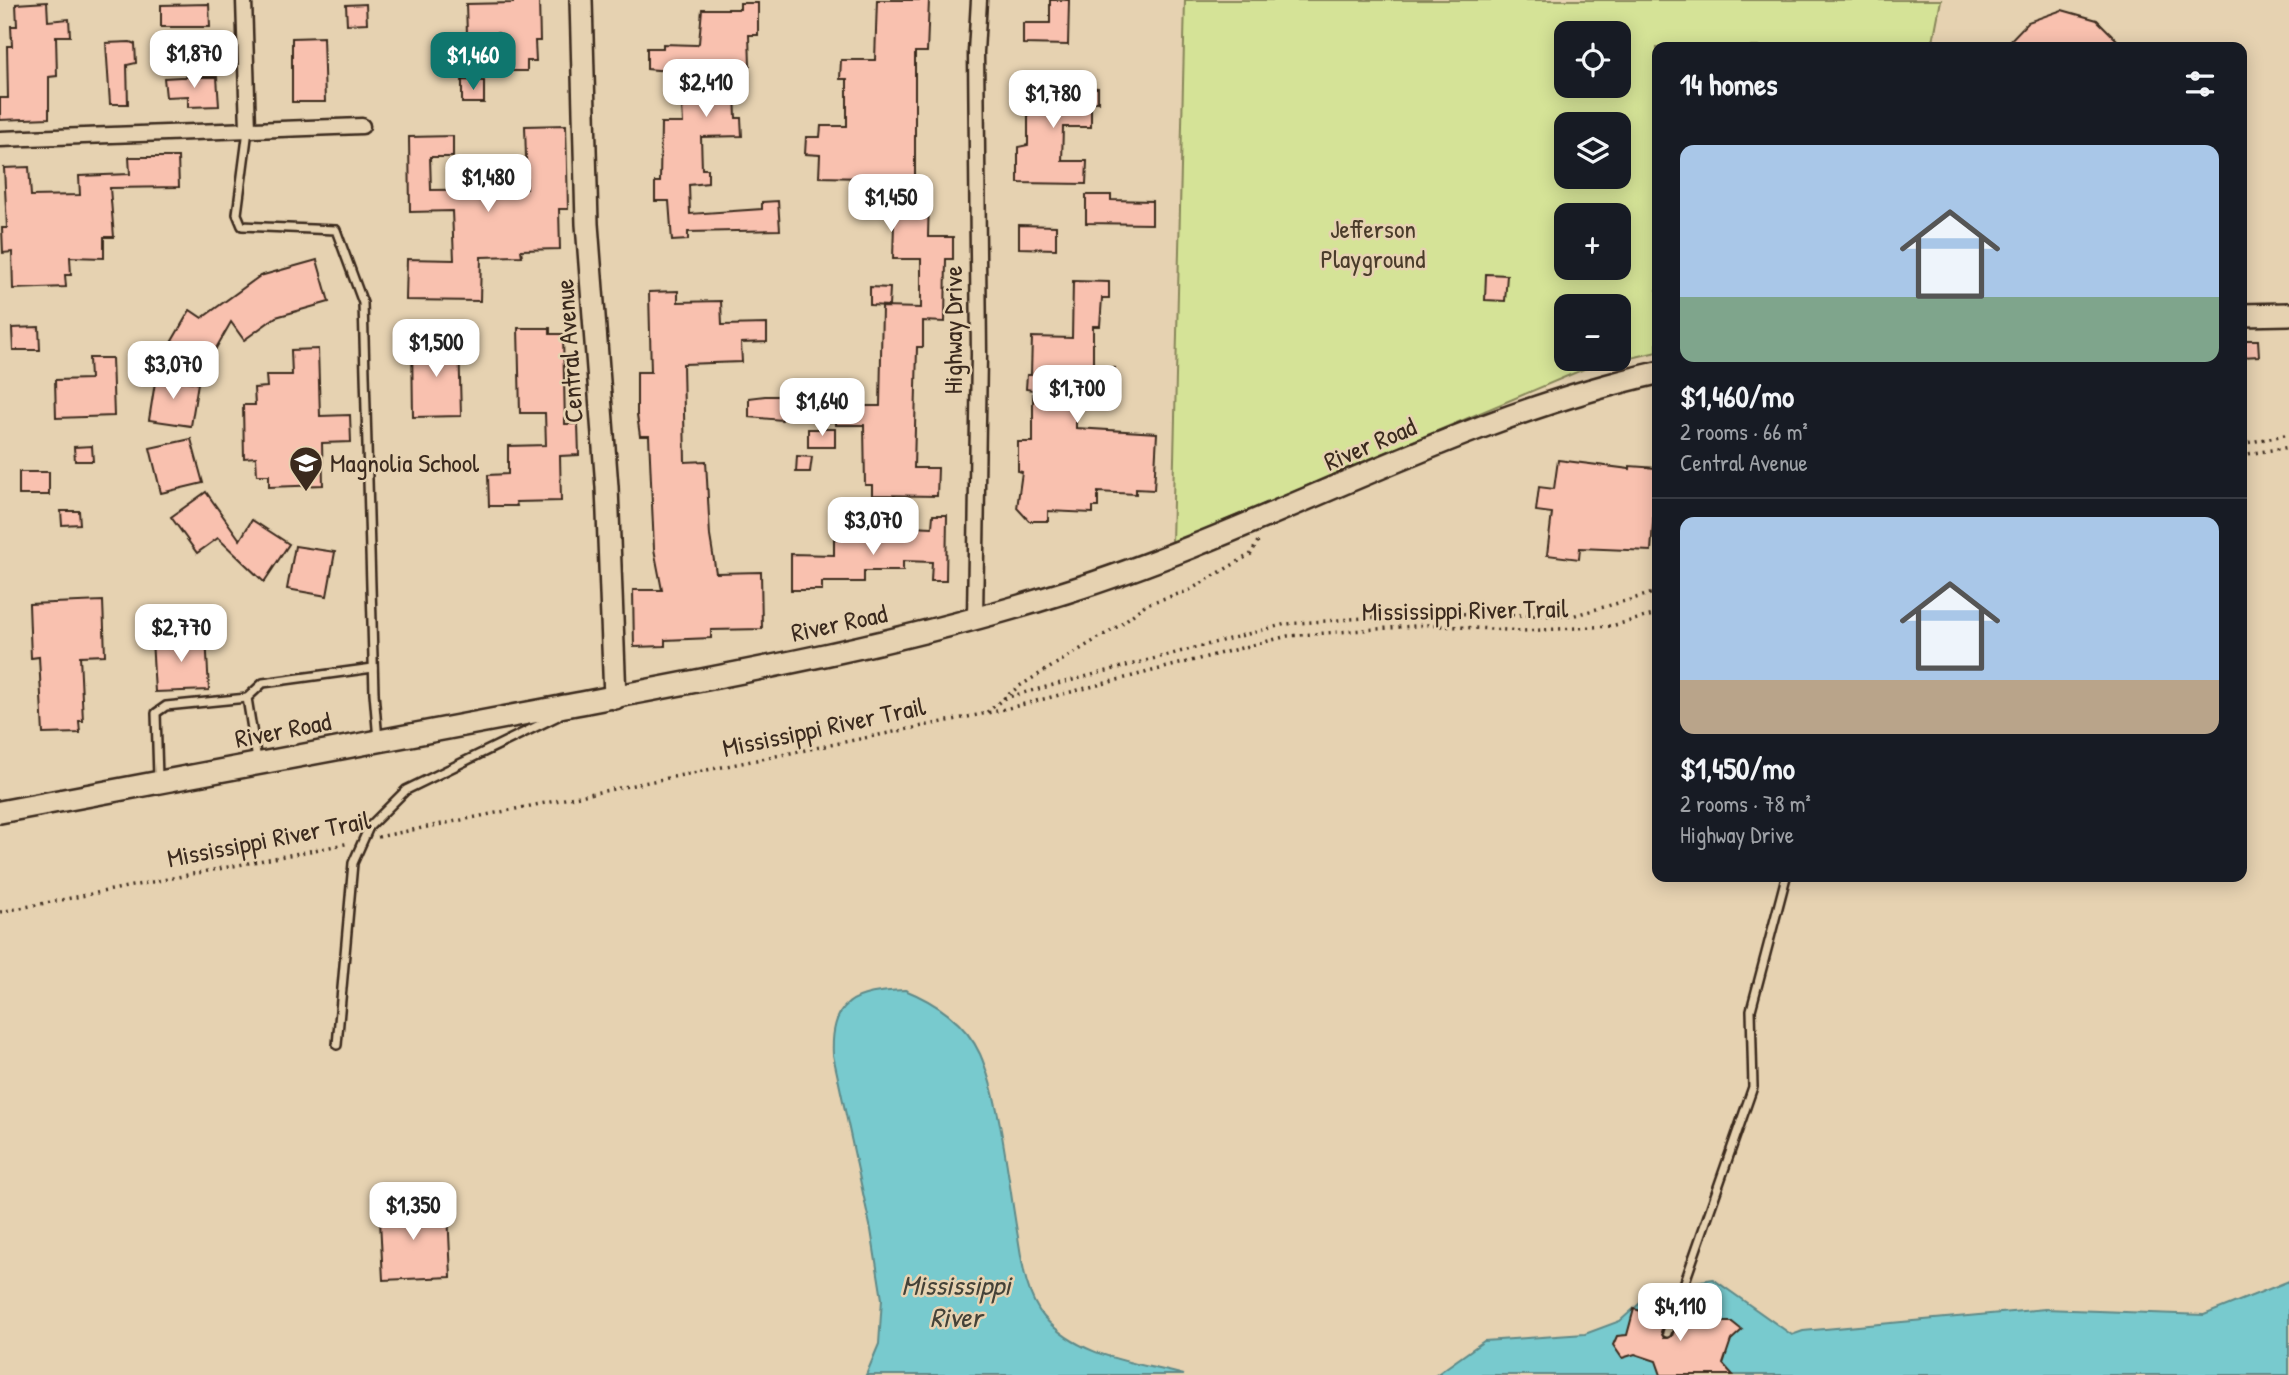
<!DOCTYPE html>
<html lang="en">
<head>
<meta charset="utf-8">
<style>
	:root { --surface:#171b24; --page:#20242c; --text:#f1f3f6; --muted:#9ea1a6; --line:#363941; --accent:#0f766e }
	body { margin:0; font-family:"Patrick Hand",sans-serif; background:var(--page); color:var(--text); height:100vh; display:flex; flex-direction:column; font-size:26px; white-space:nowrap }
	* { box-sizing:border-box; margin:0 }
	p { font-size:23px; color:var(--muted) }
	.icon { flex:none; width:38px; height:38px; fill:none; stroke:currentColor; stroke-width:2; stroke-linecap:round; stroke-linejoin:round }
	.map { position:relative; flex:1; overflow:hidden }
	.drawer { position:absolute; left:1652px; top:42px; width:595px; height:840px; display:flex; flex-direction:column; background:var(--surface); border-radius:14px; box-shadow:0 4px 18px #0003 }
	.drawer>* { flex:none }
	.tools { position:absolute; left:1554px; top:21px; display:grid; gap:14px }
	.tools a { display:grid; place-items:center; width:77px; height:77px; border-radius:14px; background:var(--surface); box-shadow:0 4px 18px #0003; font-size:35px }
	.price { position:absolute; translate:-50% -60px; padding:0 16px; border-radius:14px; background:#fff; color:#222; font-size:23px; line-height:46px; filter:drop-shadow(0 2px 4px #0008) }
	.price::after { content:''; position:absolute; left:50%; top:42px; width:21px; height:16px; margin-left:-10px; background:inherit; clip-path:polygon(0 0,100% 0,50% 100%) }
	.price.current { background:var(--accent); color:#fff }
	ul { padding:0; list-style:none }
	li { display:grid; align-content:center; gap:14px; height:371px; padding:0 28px }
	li+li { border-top:2px solid var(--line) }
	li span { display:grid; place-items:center; height:217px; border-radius:14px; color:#555 }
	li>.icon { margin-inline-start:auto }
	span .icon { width:126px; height:126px; fill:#fffc; stroke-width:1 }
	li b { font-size:30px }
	h2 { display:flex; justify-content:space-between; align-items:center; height:84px; padding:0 28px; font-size:30px }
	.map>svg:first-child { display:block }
	.green { fill:#d5e397; stroke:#88865a; stroke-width:2; fill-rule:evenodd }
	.water { fill:#78cace; stroke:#608a88; stroke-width:2 }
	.building { fill:#f9c1af; stroke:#3b2a1e; stroke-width:2 }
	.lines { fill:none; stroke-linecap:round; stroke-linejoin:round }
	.service-casing { stroke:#3b2a1e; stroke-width:12 }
	.minor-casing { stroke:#3b2a1e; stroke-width:19 }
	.secondary-casing { stroke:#3b2a1e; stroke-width:26 }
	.path { stroke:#3b2a1e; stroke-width:3.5; stroke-dasharray:2 5; stroke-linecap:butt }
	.service { stroke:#e6d2b1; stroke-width:7 }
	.minor { stroke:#e6d2b1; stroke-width:14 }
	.secondary { stroke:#e6d2b1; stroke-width:21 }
	.labels { text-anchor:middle; stroke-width:5; stroke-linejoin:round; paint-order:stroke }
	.park-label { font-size:26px; fill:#4a3c2a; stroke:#e6d2b1 }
	.street-label { font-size:26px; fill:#3b2a1e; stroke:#e6d2b1 }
	.poi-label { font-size:26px; fill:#3b2a1e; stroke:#e6d2b1; text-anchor:start }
	.water-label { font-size:28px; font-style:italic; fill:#444238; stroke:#e6d2b1 }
</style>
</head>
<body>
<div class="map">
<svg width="2289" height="1375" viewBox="0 0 2289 1375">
	<rect width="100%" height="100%" fill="#e6d2b1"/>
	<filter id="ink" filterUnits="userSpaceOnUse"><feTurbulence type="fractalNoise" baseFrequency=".0143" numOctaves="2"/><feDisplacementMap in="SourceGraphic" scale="14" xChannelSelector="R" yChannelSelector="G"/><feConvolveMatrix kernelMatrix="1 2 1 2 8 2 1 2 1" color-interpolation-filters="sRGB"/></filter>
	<g filter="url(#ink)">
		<path class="green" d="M1185,0H1941L1932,47H1657V352L1584,369L1172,543ZM1566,33H1619V86H1566ZM1566,124H1619V177H1566ZM1566,215H1619V268H1566ZM1566,306H1619V359H1566Z"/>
		<g class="water">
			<path d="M905,990C935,1002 966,1023 980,1054C1002,1105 1008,1182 1018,1237C1022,1262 1026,1296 1044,1317C1079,1358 1135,1362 1184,1375H866L879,1344L882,1299L871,1230L833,1055C830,1000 855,992 905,990Z"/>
			<polygon points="1713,1279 1792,1335 1803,1331 2045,1309 2204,1315 2289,1281 2289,1375 1436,1375 1484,1341 1585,1334 1620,1321 1657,1288"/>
		</g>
		<g class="building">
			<polygon points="513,0 539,0 540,41 535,41 536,61 527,61 527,71 499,71 498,33 467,34 466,4 513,3"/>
			<polygon points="877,0 929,0 927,52 915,52 915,196 929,196 928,237 953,237 953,259 946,259 945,322 923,321 923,347 917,347 914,468 938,468 937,496 872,495 872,485 865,485 864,425 836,425 836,406 880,406 882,307 921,308 921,259 893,259 895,187 865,187 865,178 819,177 820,155 805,154 806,137 820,137 821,126 847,126 847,79 840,79 841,60 875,60"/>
			<polygon points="1050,0 1069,0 1068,45 1023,44 1023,23 1050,23"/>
			<polygon points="47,2 48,21 69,19 70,36 56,36 57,76 49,77 49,118 0,120 0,98 8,98 7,46 12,46 11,26 17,26 16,4"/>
			<polygon points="740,3 758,3 758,35 749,35 750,66 734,67 736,118 741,118 742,136 701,137 702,169 708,169 708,183 689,185 690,214 762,209 762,202 778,201 780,230 688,232 688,240 672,241 669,201 655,201 655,182 660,182 661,123 683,123 680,72 647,69 647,48 663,48 663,44 696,45 699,43 702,9 740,9"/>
			<polygon points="209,4 210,27 161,27 161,5"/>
			<polygon points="366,4 367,23 347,24 346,5"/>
			<polygon points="2062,10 2097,20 2124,47 2004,47 2028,22"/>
			<polygon points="323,37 325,102 292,102 292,38"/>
			<polygon points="130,42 135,44 136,63 127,65 128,104 110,104 106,43"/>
			<polygon points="180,77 217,77 219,106 188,107 188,96 166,97 164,78"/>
			<polygon points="1020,77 1061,78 1060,86 1098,88 1098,102 1091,102 1091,127 1063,127 1062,161 1087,161 1086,184 1018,183 1018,147 1028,145 1028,99 1019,99"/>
			<polygon points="462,80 484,81 484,103 462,103"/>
			<polygon points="566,125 568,209 559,209 560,249 521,250 522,256 481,257 480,301 406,300 407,259 454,260 452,211 410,212 409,137 453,136 453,157 430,157 431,190 527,189 525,126"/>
			<polygon points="129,157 178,157 179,187 110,188 114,237 104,237 104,258 70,257 71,275 65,275 66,287 13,289 12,252 3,253 2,228 7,228 4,168 29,167 31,196 80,195 79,176 130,174"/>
			<polygon points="1086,195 1111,195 1111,200 1152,201 1152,224 1086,223"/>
			<polygon points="1019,225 1056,226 1056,249 1019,248"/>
			<polygon points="317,260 329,302 276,317 244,340 231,322 203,371 168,348 190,310 202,318 260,276"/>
			<polygon points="1486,274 1507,275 1505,301 1485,300"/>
			<polygon points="1073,281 1109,282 1109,298 1102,298 1100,326 1093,326 1093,367 1115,368 1115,392 1076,391 1076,428 1157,433 1154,490 1136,489 1136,494 1098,492 1098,507 1093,507 1093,513 1048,511 1048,521 1029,521 1017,508 1022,472 1018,471 1018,442 1033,442 1033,390 1026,389 1027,375 1031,375 1032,337 1072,338"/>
			<polygon points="870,287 890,288 889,306 870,305"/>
			<polygon points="678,291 678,302 721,301 722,325 767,324 767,342 741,343 742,362 683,364 685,462 706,461 710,536 716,573 761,572 762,629 711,630 711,638 665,640 665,646 634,647 633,590 662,590 654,549 649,436 640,436 637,415 637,372 651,372 649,292"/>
			<polygon points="39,327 40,350 13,350 12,328"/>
			<polygon points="518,328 550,328 550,334 563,334 565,424 578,424 579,455 560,456 561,501 516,502 517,506 489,506 488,475 508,474 508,446 546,445 545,413 520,413"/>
			<polygon points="2242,340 2258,340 2259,356 2242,357"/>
			<polygon points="412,341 459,341 461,416 413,417"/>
			<polygon points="318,349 320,416 350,415 351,442 322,443 323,485 269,487 269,475 257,475 256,457 244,458 243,405 255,405 254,388 267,387 266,375 292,375 291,350"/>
			<polygon points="89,358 112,358 114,416 56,418 55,380 90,379"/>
			<polygon points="156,376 198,383 191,426 149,420"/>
			<polygon points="765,396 782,396 782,420 749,417 749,398"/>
			<rect x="808" y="429" width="27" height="18"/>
			<polygon points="191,439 203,483 161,493 150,448"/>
			<polygon points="92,446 93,461 75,461 74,447"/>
			<polygon points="797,456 812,457 810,472 796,472"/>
			<polygon points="1558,460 1630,469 1630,466 1657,468 1651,551 1580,548 1579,559 1547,555 1552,513 1536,511 1539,487 1554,489"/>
			<rect x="19" y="472" width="30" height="23"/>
			<polygon points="206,492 240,540 252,520 289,544 264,582 218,538 197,553 171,517"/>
			<polygon points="61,511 79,511 80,524 62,525"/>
			<polygon points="933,515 947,515 946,581 931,581 932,562 903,561 903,571 864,571 864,582 822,582 822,590 791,590 791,554 834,555 834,539 912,536 912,526 932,527"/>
			<polygon points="295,546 335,552 327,596 287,589"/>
			<polygon points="103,601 105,655 80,656 83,721 79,721 80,733 43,734 39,657 31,658 29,604"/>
			<polygon points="206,636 209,690 155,692 152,639"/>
			<polygon points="414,1198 415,1214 448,1212 451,1277 383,1280 379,1200"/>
			<polygon points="1668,1298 1672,1300 1661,1332 1664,1338 1672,1336 1684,1304 1719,1322 1732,1322 1742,1330 1731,1340 1723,1364 1733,1375 1661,1375 1656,1361 1635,1354 1622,1358 1613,1345 1617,1336 1627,1335 1634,1309 1663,1317"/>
		</g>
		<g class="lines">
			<g class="service-casing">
				<g id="service">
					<polyline points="248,130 237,214 242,226 336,230 363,303 374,693 378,740"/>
					<polyline points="257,760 247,698 263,683 373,668"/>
					<polyline points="158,778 156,713 166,706 247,698"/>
					<polyline points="337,1045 353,863 369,827 406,790 558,716"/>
					<polyline points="1667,1333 1753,1087 1751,1010 1786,877"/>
				</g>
			</g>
			<g class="minor-casing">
				<g id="minor">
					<polyline points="244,0 248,129"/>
					<polyline points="0,139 362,126"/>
					<polyline points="975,618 979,354 976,52 979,0"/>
				</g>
			</g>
			<g class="secondary-casing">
				<g id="secondary">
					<polyline points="581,0 587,224 607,487 615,698"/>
					<polyline points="2242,315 2289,314"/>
					<path d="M0,812C181,778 362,743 544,710C719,677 896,646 1066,592C1267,529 1452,419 1657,373"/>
				</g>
			</g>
			<g class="path">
				<polyline points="2242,444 2289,434"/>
				<polyline points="2242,455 2289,447"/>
				<polyline points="1004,698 1286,624 1430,613 1572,616 1657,592"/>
				<polyline points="987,712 1018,687 1120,625 1146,604 1188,591 1251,554 1258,541"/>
				<polyline points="378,837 997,711 1288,636 1427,625 1523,631 1611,626 1657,614"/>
				<polyline points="0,912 350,843"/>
			</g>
			<use href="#service" class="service"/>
			<use href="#minor" class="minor"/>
			<use href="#secondary" class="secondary"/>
		</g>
	</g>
	<defs>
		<g id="school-pin" transform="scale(1.75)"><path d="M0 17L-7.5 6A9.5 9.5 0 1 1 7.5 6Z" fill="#3b2a1e" stroke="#e6d2b1"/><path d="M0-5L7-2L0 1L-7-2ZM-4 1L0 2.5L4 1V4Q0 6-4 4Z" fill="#fff"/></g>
	</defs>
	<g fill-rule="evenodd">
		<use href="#school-pin" x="306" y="463"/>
	</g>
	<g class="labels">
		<g class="park-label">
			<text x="1373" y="238">Jefferson<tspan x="1373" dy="30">Playground</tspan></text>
		</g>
		<g class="street-label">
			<text transform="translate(953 330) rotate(-90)" y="9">Highway Drive</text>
			<text transform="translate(569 351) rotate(-94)" y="9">Central Avenue</text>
			<text transform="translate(1370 444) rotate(-23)" y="9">River Road</text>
			<text transform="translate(1465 610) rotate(-1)" y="9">Mississippi River Trail</text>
			<text transform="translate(839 623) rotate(-12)" y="9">River Road</text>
			<text transform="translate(824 727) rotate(-12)" y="9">Mississippi River Trail</text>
			<text transform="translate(283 730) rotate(-11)" y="9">River Road</text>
			<text transform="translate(269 839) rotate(-11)" y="9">Mississippi River Trail</text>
		</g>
		<g class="poi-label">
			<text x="330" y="472">Magnolia School</text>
		</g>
		<g class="water-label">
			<text x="956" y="1295">Mississippi<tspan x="956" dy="32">River</tspan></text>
		</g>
	</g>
</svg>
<div class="tools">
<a><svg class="icon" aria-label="locate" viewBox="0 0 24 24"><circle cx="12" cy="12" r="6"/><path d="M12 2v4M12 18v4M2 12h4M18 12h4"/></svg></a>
<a><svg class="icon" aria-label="layers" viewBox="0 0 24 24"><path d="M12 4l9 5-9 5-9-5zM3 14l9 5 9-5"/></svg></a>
<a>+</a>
<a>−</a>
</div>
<b class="price" style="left:194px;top:90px">$1,870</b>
<b class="price current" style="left:473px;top:92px">$1,460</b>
<b class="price" style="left:706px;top:119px">$2,410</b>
<b class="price" style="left:1053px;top:130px">$1,780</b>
<b class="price" style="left:488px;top:214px">$1,480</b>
<b class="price" style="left:891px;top:234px">$1,450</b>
<b class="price" style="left:436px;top:379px">$1,500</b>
<b class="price" style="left:173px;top:401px">$3,070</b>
<b class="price" style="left:1077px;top:425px">$1,700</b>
<b class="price" style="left:822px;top:438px">$1,640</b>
<b class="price" style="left:873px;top:557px">$3,070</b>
<b class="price" style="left:181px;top:664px">$2,770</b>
<b class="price" style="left:413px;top:1242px">$1,350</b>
<b class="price" style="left:1680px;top:1343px">$4,110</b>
<section class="drawer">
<h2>14 homes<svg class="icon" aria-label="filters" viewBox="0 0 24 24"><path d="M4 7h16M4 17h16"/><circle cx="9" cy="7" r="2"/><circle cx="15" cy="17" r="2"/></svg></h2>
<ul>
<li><span style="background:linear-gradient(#a9c7e8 70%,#7fa58c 0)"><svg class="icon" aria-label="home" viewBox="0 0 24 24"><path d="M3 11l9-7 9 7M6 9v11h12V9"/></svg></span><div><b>$1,460/mo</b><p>2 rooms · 66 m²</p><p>Central Avenue</p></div></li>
<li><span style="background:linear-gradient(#a9c7e8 75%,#b9a48a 0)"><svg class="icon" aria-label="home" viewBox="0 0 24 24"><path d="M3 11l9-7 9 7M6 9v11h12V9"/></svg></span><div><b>$1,450/mo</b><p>2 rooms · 78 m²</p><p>Highway Drive</p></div></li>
</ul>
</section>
</div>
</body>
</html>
